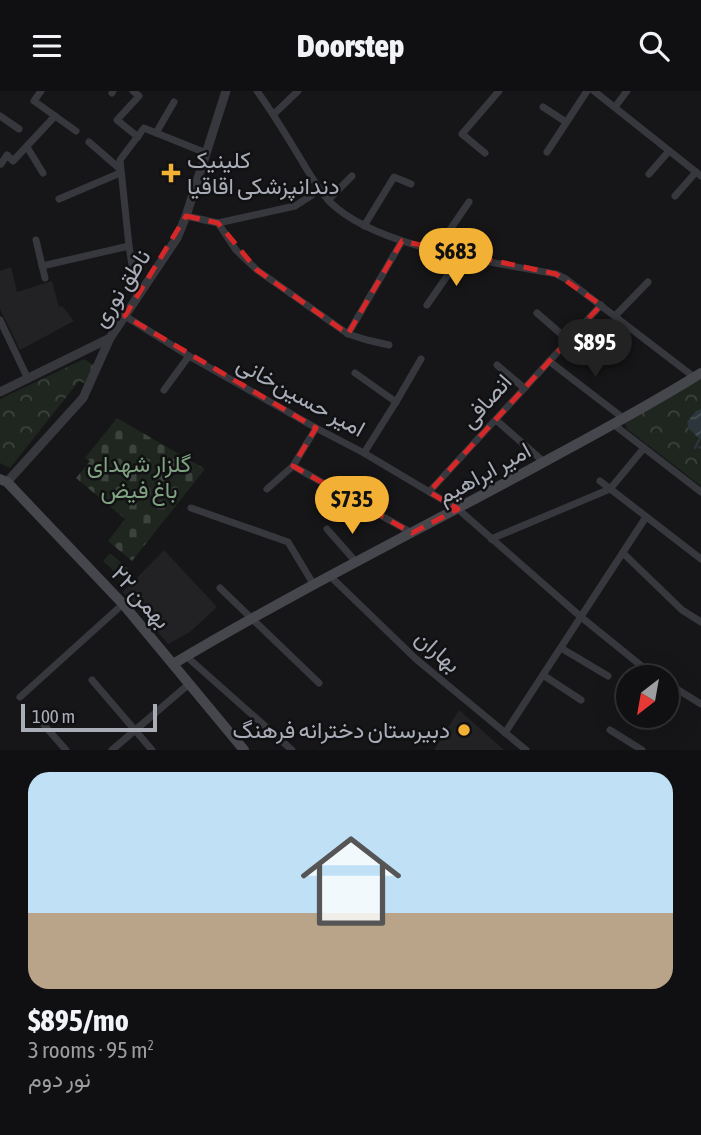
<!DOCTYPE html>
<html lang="en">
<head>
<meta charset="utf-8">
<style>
	:root { --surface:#101012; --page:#19191b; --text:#f1f3f6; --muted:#9c9d9f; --line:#303032; --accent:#f2b134 }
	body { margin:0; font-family:"Asap Condensed",Vazirmatn,sans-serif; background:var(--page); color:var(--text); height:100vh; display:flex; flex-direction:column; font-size:26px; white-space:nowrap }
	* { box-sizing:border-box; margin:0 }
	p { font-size:23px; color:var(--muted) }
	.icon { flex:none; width:38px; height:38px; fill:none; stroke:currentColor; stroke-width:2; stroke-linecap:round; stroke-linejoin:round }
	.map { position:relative; height:659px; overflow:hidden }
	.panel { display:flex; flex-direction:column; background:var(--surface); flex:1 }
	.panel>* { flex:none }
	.needle { width:46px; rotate:211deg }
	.fabs { position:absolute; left:616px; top:574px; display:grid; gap:14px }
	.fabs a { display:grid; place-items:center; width:63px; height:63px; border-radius:50%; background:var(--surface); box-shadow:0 7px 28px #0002,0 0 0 2px var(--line); font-size:35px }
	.scale { position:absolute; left:21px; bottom:18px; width:136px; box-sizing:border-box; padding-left:7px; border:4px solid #a8adb8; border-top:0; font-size:19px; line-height:24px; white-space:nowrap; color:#a8adb8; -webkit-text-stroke:5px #111113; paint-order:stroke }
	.price { position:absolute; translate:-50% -60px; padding:0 16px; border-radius:24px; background:var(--accent); color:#111; font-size:23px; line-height:46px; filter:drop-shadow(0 2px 4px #0008) }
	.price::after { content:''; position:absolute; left:50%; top:42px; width:21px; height:16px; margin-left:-10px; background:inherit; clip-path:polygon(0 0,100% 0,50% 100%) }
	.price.on { background:#222; color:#fff }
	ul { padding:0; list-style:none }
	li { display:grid; align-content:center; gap:14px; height:371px; padding:0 28px }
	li+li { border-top:2px solid var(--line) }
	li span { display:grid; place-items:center; height:217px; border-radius:21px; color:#555 }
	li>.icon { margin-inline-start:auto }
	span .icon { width:126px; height:126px; fill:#fffc; stroke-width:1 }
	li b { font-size:30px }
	header { display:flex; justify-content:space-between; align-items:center; height:91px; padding:0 28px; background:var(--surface); font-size:32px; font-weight:800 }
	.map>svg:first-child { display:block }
	.built { fill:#222225 }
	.cemetery { fill:url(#cemetery-stones) }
	.park { fill:url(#park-crowns) }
	.pitch { fill:#1e261f }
	.water { fill:url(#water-waves) }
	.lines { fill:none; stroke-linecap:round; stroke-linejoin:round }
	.stream { stroke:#2c353c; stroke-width:2.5 }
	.minor { stroke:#37383d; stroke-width:7 }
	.tertiary { stroke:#37383d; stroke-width:9 }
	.secondary { stroke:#45474d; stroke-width:10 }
	.marked { fill:none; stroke:#d62828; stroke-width:5; stroke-dasharray:14 9; stroke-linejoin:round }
	.poi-dot { fill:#f2b134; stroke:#111113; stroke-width:2.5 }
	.labels { text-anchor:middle; stroke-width:5; stroke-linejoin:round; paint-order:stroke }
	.poi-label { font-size:23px; fill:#a8adb8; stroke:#111113; text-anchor:start }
	.street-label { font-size:23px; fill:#a8adb8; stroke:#111113 }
	.park-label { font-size:23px; fill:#7fa381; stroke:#111113 }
</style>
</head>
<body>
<header><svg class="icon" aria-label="menu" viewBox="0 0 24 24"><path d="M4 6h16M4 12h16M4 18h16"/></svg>Doorstep<svg class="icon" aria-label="search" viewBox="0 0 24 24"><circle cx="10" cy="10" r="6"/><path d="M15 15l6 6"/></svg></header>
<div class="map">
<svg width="701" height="659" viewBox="0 0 701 659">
	<defs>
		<pattern id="cemetery-stones" width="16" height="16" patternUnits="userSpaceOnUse" patternTransform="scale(1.75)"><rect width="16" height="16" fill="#1e261f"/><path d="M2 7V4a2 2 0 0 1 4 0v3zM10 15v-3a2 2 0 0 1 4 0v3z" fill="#3c433d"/></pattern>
		<pattern id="park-crowns" width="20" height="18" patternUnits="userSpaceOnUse" patternTransform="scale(1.75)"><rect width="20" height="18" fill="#1e261f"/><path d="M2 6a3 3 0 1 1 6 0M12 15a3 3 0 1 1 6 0" fill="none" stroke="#3c433d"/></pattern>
		<pattern id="water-waves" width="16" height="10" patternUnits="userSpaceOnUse" patternTransform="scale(1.75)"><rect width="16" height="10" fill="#2c353c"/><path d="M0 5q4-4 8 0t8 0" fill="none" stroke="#485056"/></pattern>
	</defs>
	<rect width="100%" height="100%" fill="#161618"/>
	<g class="built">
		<polygon points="11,176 17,201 52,190 59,216 62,215 74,230 20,259 0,218 0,180"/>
		<polygon points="164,459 217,516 190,541 168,553 123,501"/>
		<polygon points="459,619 504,659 434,659"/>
	</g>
	<polygon class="cemetery" points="117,327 205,378 132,470 108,450 125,428 76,387 90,370 85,367"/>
	<g class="park">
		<polygon points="84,268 95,275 86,293 79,290 10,377 0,372 0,308"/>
		<polygon points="701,288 701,395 627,338 625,332"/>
	</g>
	<polygon class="pitch" points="110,462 129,478 121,487 103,470"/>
	<polygon class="water" points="701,315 701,349 689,338 687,331 696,320 701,318"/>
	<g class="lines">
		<g class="stream">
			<polyline points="699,356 701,357"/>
			<polyline points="695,357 699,349"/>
		</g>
		<g class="minor">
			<polyline points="41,0 34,10 76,40"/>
			<polyline points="133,0 139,5 117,29 138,46"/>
			<path d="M257,0C273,22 286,44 300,67C309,82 318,98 330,111C376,157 493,171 556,183L566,188L694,286"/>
			<polyline points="594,0 701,85"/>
			<polyline points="112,2 113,0"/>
			<polyline points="543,16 566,31"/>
			<polyline points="615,16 627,0"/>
			<polyline points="274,23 298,0"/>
			<polyline points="0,25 19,38"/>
			<polyline points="156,42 174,11"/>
			<polyline points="89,51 120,78"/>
			<polyline points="27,56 43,82"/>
			<polyline points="547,61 587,0"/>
			<polyline points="485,62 462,43 499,0"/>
			<polyline points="1,73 7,64 13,70 55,25"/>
			<polyline points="649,83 669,60"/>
			<polyline points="675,105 696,81"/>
			<polyline points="59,108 120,82"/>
			<polyline points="328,109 352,85"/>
			<polyline points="186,125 218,132 295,115 312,104"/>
			<polyline points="218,132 236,159 257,179 348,243 402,150"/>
			<polyline points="364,135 394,86 411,93"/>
			<polyline points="36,149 45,187"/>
			<polyline points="436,159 469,111"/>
			<polyline points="42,175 129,155"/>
			<polyline points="137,206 129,155 120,69 144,37 206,62"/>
			<polyline points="427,214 461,165"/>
			<polyline points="537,222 568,249"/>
			<polyline points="125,225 189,265 316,337 364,362 458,418 581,526 644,577 658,586"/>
			<polyline points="615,225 648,191"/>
			<polyline points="0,229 28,288"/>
			<polyline points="348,243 367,249 389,254"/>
			<polyline points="549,270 623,327"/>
			<polyline points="497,274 524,297"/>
			<polyline points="355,282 396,311"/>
			<polyline points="164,299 189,265"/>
			<polyline points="496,329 544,371"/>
			<polyline points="613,333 701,401"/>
			<polyline points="364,362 396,311 421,268"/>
			<polyline points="293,375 412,442"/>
			<polyline points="600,390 701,468"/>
			<polyline points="267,398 293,375 316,337"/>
			<polyline points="429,401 601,214"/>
			<polyline points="191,417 288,451 314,494"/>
			<polyline points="327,438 356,471"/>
			<polyline points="491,448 610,398 644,357"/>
			<polyline points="623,462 682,519 701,531"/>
			<polyline points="330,485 416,568 526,659"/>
			<polyline points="220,497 319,592"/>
			<polyline points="561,557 608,585"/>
			<polyline points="186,565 292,659"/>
			<polyline points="543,584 581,609"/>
			<polyline points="92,589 152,659"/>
			<polyline points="667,592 701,613"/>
			<polyline points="20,606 123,513"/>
			<polyline points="44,634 66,659"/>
			<polyline points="610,639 642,659"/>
			<polyline points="505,642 646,426"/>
			<polyline points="112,659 189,593"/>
		</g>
		<g class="tertiary">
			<polyline points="0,301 110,247"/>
			<polyline points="7,391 83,307 110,247 177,147 186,125 226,0"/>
		</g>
		<g class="secondary">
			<polyline points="0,388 7,391 123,513 244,659"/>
			<path d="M173,573C297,499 427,435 553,366C603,339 653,312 701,282"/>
		</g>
	</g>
	<path class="marked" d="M186,125L218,132L257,179L348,243L402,150L556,183L601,214L429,401L458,418L412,442L293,375L316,337L125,225Z"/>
	<g class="poi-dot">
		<path d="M167.5 71.5h7v7h7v7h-7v7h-7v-7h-7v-7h7z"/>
		<circle cx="464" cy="639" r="7"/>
	</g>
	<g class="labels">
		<g class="poi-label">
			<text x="187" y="77">کلینیک<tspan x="187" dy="26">دندانپزشکی اقاقیا</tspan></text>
			<text x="450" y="647" text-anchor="end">دبیرستان دخترانه فرهنگ</text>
		</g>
		<g class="street-label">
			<text transform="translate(121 197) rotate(-57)" y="8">ناطق نوری</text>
			<text transform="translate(301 305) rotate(29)" y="8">امیر حسین‌خانی</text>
			<text transform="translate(486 310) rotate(-48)" y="8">انصافی</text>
			<text transform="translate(484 382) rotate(-29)" y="8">امیر ابراهیم</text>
			<text transform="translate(141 506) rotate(48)" y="8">۲۲ بهمن</text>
			<text transform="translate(438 560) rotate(41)" y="8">بهاران</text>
		</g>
		<g class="park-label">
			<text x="139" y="381">گلزار شهدای<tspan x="139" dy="26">باغ فیض</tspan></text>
		</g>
	</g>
</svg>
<div class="fabs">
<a><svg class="needle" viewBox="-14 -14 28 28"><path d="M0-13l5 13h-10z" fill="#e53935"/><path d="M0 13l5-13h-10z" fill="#9c9d9f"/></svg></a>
</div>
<div class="scale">100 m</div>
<b class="price" style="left:456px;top:197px">$683</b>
<b class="price on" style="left:595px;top:288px">$895</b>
<b class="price" style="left:352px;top:445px">$735</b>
</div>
<section class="panel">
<ul>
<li><span style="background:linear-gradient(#bfe0f5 65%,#b9a48a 0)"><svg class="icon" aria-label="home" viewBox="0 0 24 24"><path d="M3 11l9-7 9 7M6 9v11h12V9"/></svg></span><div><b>$895/mo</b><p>3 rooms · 95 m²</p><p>نور دوم</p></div></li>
</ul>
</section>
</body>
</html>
